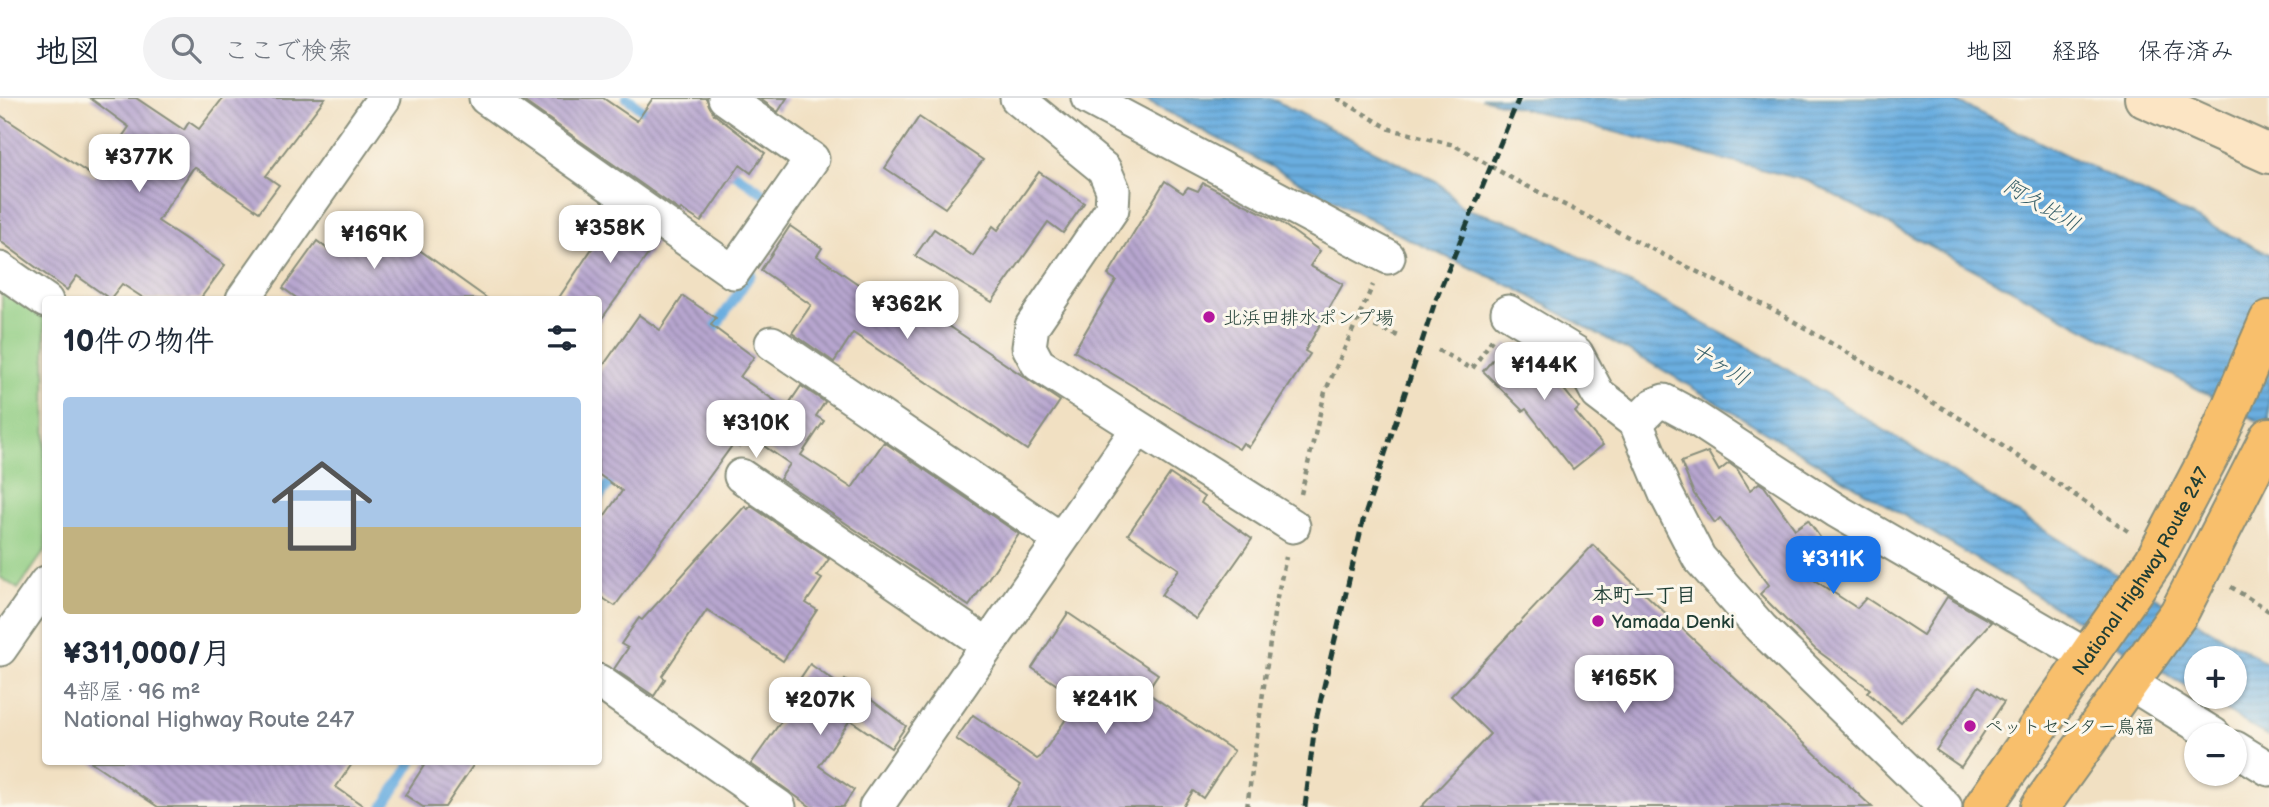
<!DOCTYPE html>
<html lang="ja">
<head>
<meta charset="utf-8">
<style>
	:root { --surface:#fff; --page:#f2f2f3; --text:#1f2937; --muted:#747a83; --line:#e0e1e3; --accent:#1a73e8 }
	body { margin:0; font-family:"Balsamiq Sans","Klee One",sans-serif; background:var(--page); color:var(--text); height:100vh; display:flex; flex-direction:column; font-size:26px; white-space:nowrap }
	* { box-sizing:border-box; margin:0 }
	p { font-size:23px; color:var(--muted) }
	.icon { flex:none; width:38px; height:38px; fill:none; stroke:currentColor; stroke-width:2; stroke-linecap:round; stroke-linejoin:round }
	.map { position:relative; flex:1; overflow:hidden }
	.panel { position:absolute; left:42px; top:198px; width:560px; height:469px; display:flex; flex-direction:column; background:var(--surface); border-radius:7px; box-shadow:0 2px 5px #0004 }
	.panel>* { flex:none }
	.tools { position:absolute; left:2184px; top:548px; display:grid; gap:14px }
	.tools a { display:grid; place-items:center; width:63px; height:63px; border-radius:50%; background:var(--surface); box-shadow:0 2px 5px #0004; font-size:35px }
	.price { position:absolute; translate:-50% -60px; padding:0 16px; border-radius:14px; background:#fff; color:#222; font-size:23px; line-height:46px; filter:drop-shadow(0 2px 4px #0008) }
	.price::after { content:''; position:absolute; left:50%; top:42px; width:21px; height:16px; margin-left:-10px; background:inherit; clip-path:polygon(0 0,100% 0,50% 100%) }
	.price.on { background:var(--accent); color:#fff }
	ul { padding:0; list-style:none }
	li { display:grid; align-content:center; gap:14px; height:371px; padding:0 21px }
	li span { display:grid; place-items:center; height:217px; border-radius:7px; color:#555 }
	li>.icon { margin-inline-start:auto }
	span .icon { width:126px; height:126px; fill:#fffc; stroke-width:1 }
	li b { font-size:30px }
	h2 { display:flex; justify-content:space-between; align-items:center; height:84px; padding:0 21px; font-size:30px }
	header { display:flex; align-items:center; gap:42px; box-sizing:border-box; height:98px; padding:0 35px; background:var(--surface); border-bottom:2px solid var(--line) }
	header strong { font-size:33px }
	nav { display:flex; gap:38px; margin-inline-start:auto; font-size:24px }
	.search { width:490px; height:63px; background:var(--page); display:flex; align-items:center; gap:18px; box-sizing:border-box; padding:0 24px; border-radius:38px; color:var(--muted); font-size:26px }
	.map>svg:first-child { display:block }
	.pitch { fill:#8fcc81; stroke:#57845a; stroke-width:2 }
	.water { fill:url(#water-rules); stroke:#44768a; stroke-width:2 }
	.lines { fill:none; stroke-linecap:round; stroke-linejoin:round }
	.stream { stroke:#6aaee0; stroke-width:10 }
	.building { fill:url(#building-back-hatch) }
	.minor-casing { stroke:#888e7b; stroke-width:37 }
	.secondary-casing { stroke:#888e7b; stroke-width:42 }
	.trunk-casing { stroke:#888e7b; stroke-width:42 }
	.path { stroke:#888e7b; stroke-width:4.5; stroke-dasharray:5 5; stroke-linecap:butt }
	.minor { stroke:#fff; stroke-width:33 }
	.secondary { stroke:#fce5c4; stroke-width:38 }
	.trunk { stroke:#f8bf6c; stroke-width:38 }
	.rail { stroke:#1f3d34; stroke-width:5; stroke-dasharray:10 5; stroke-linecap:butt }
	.poi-dot { fill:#b5179e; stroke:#fbf7ec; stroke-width:2.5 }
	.labels { text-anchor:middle; stroke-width:6; stroke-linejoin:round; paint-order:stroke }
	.poi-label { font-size:19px; fill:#1f3d34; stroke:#fbf7ec; text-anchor:start }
	.street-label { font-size:19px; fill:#1f3d34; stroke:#fbf7ec }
	.water-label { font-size:21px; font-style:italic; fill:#365f68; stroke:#fbf7ec }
	.neighbourhood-label { font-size:21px; font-weight:bold; fill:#1f3d34; stroke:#fbf7ec }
</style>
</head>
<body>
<header>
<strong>地図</strong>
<div class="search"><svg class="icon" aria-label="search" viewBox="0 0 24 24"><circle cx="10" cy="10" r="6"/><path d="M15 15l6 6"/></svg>ここで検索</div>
<nav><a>地図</a><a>経路</a><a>保存済み</a></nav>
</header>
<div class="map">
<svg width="2269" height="709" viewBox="0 0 2269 709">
	<defs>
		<pattern id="water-rules" width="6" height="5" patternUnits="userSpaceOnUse" patternTransform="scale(1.75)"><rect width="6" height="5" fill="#6aaee0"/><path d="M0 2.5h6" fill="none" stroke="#578fb6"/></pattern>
		<pattern id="building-back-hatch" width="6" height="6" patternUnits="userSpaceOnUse" patternTransform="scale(1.75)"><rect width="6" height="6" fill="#b7a6cf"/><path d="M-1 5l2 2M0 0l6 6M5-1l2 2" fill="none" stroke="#9488a9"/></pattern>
	</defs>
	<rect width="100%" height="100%" fill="#fbf7ec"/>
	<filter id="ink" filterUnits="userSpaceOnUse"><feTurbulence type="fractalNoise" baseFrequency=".0143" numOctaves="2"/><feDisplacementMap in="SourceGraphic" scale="14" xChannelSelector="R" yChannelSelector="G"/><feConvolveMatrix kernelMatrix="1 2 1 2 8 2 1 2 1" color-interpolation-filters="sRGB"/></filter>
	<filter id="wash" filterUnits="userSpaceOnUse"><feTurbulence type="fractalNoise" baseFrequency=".00686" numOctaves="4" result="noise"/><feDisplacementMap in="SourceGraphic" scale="28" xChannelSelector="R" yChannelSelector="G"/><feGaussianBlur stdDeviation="1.57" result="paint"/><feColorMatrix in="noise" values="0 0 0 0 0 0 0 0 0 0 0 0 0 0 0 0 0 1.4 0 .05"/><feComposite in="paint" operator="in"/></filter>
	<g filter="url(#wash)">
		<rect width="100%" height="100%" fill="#f1e0c2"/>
		<polygon class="pitch" points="2,191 45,221 46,451 18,491 0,479"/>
		<g class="water">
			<polygon points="1141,0 1270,0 1439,85 1463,110 1520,127 1772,262 2084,457 2269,566 2269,639 2203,599 2235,598 2235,560 2196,560 2196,594 1658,269 1517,191 1408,141"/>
			<polygon points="1481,0 1949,0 2269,156 2269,329 1808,83"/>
		</g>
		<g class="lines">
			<g class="stream">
				<polyline points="627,0 655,21"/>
				<polyline points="725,69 765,96"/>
				<polyline points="709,239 751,176"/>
				<polyline points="598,401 616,376"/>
				<polyline points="383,709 413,663"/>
			</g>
		</g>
		<g id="blocks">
			<g class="building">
				<polygon points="90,0 136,0 184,32 189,24 199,31 223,0 325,0 266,78 279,87 259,114 194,69 158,123 225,167 200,201 145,201 122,186 110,201 77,178 67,192 0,143 0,17 94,79 129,29"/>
				<polygon points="519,0 603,0 637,23 653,0 706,0 714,16 765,55 751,75 740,67 701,124 681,111 680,113"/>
				<polygon points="759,0 787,0 778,14"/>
				<polygon points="919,19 983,62 945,110 885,70"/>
				<polygon points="1039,74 1084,105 1063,135 1048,124 992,204 915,158 934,131 973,158 993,128 998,132"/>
				<polygon points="1165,83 1183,95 1188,89 1198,93 1203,85 1280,124 1320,153 1310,168 1343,186 1305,253 1310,256 1249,349 1243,345 1239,351 1074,253 1116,182 1108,177"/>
				<polygon points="616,115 657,144 598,226 598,201 558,201"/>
				<polygon points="360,117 415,156 418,151 488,201 298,201 283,190 317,143 333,155"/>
				<polygon points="790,128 822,150 817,158 883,203 893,190 1060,303 1027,352 853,235 834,264 792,235 811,207 761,172"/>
				<polygon points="683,198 716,220 711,227 754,259 740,279 786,310 801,288 825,304 816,318 824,323 801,357 852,390 884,344 1019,436 969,508 780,381 790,366 748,337 739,349 734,345 615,508 598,497 598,427 622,393 598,376 598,275 639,217 660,232"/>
				<polygon points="1507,245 1519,255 1522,249 1545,268 1579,310 1575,314 1603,347 1573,371 1526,311 1523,313 1483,273"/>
				<polygon points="1708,354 1719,373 1729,365 1737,371 1750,392 1759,385 1764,388 1795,431 1808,422 1834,460 1808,478 1857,510 1866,500 1923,537 1947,499 1991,524 1901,624 1867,594 1870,591 1815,551 1760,496 1769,487 1720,420 1715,425 1694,396 1681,364"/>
				<polygon points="1170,376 1204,399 1201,405 1252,441 1196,521 1161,497 1179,471 1128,436"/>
				<polygon points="745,408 748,411 751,408 829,461 817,478 822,481 806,505 817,512 783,563 707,512 662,578 665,581 654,598 614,571 628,550 621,546 639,520 642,522"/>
				<polygon points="1593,447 1872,709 1421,709 1490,636 1451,598"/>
				<polygon points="1068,515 1158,576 1146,594 1234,653 1203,700 1193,693 1183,709 1006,709 1021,686 956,641 973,617 1037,661 1040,659 1079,602 1032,570"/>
				<polygon points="810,566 841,588 845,582 906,628 891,650 850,622 819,668 854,692 843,709 811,709 751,666 796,602 789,597"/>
				<polygon points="1979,588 2004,604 1961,669 1936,652"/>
				<polygon points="90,663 354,663 336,689 365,709 158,709"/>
				<polygon points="427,663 476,663 445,709 423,709 405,697"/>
			</g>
		</g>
	</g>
	<g filter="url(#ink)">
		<use href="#blocks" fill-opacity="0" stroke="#888e7b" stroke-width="2"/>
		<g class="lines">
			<g class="minor-casing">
				<g id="minor">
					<polyline points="486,0 733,174 812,61 725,0"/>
					<polyline points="1017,0 1104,71 1113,92 1112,111 1032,228 1029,249 1038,266 1293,428"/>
					<polyline points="1088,0 1388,159"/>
					<polyline points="0,171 46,203"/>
					<polyline points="243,201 384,0"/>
					<polyline points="1508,214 1576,255 1598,296 1636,325 1666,396 1699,460 1761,530 1945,709"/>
					<polyline points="772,245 1060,441"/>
					<polyline points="1636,325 1654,307 1664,303 1690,317 1837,413 2089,559"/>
					<polyline points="741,378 988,547"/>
					<polyline points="0,551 46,485"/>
					<polyline points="598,583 779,709"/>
					<polyline points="2130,585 2214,637"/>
					<polyline points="2235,650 2269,671"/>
					<polyline points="876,709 1138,331"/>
				</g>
			</g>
			<g class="secondary-casing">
				<polyline id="secondary" points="2144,0 2269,56"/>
			</g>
			<g class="trunk-casing">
				<g id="trunk">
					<path id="s1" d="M1983,709L2154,463L2213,351L2269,222"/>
					<polyline points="2040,709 2179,515 2269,339"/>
				</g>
			</g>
			<g class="path">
				<polyline points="1337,0 1390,31 1454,47 1513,81 1781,216 1973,328 2128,433"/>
				<polyline points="1356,221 1401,239"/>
				<polyline points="1438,252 1472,271 1493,240"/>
				<polyline points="1301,396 1325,294 1373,187"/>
				<polyline points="2231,489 2269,513"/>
				<polyline points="1247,709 1275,509 1286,459"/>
			</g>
			<use href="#minor" class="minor"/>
			<use href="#secondary" class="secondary"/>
			<use href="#trunk" class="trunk"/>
			<polyline class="rail" points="1305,709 1315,626 1363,423 1435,204 1519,0"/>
		</g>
	</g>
	<g class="poi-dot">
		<circle cx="1209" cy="219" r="7"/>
		<circle cx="1598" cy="523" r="7"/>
		<circle cx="1970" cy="628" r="7"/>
	</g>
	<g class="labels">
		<g class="poi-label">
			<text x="1223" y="226">北浜田排水ポンプ場</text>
			<text x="1612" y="530">Yamada Denki</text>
			<text x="1984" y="635">ペットセンター鳥福</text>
		</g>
		<g class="street-label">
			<text dy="7" stroke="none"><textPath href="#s1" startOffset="284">National Highway Route 247</textPath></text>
		</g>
		<g class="water-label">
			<text transform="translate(2042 107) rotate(30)" y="7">阿久比川</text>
			<text transform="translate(1720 266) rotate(31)" y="7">十ヶ川</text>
		</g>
		<g class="neighbourhood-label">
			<text x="1644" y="504">本町一丁目</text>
		</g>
	</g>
</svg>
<div class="tools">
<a>+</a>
<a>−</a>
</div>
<b class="price" style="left:139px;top:96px">¥377K</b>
<b class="price" style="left:610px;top:167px">¥358K</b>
<b class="price" style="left:374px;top:173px">¥169K</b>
<b class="price" style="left:907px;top:243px">¥362K</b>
<b class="price" style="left:1544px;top:304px">¥144K</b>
<b class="price" style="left:756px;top:362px">¥310K</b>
<b class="price on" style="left:1833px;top:498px">¥311K</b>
<b class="price" style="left:1624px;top:617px">¥165K</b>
<b class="price" style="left:1105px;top:638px">¥241K</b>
<b class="price" style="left:820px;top:639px">¥207K</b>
<section class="panel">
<h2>10件の物件<svg class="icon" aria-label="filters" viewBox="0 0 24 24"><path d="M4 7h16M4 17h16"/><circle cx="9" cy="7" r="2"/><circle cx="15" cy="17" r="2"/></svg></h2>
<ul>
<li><span style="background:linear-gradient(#a9c7e8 60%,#c2b280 0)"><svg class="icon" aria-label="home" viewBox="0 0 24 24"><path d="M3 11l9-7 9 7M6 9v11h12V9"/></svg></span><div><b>¥311,000/月</b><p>4部屋 · 96 m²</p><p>National Highway Route 247</p></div></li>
</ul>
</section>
</div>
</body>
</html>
